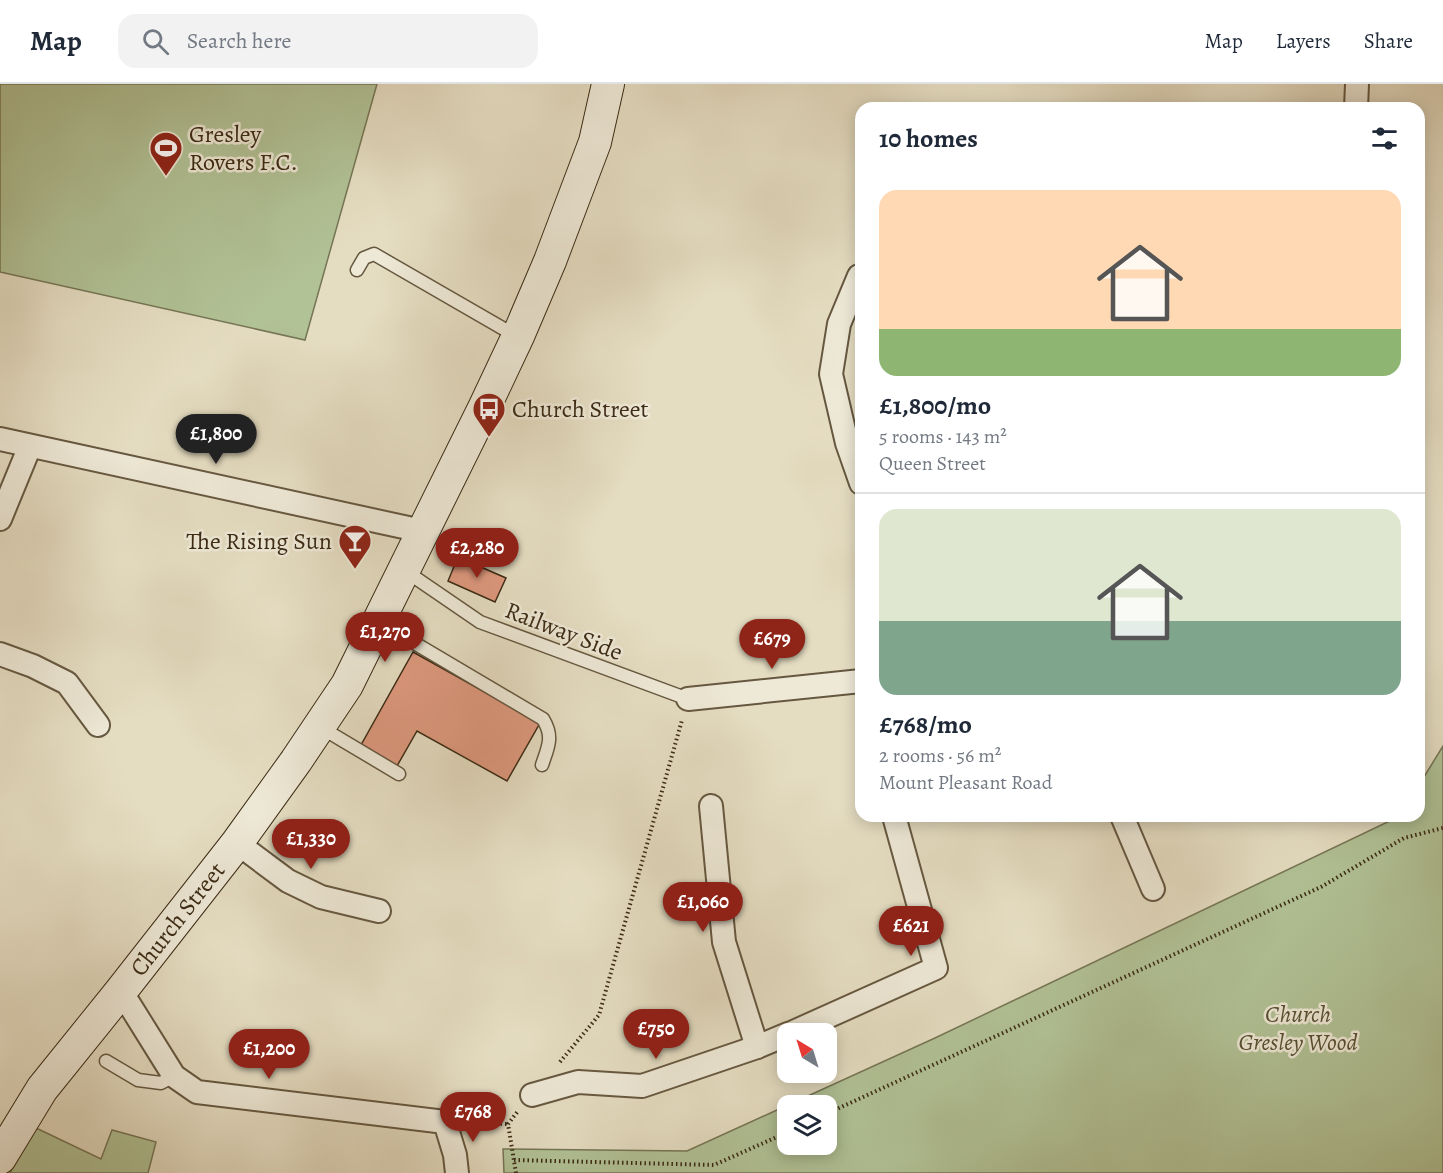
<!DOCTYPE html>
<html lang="en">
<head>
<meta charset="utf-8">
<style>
	:root { --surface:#fff; --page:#f2f2f3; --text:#1f2937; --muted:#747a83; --line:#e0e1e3; --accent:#8f2418 }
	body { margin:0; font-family:Alegreya,serif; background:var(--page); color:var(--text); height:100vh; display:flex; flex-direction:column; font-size:22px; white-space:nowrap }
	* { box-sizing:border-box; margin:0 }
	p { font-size:20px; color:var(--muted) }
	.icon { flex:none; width:33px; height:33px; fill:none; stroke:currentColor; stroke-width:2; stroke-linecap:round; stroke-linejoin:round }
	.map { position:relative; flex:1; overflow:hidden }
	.sheet { position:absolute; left:855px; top:18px; width:570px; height:720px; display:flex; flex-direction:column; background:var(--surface); border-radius:18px; box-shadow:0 3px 15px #0003 }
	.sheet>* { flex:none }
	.needle { width:39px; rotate:322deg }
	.controls { position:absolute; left:777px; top:939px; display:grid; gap:12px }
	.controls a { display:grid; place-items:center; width:60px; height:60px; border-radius:12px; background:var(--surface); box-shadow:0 3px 15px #0003; font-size:30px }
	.price { position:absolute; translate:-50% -51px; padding:0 14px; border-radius:21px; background:var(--accent); color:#fff; font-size:20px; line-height:39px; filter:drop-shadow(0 2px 3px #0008) }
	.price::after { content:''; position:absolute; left:50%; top:36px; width:18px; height:14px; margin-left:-9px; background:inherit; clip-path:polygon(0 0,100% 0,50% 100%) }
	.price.selected { background:#222; color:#fff }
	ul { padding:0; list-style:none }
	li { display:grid; align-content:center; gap:12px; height:318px; padding:0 24px }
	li+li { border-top:2px solid var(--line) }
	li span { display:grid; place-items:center; height:186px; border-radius:18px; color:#555 }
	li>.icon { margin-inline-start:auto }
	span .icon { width:108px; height:108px; fill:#fffc; stroke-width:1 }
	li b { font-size:26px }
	h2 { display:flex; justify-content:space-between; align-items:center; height:72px; padding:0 24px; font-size:26px }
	header { display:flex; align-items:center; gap:36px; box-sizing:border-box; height:84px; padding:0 30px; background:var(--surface); border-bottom:2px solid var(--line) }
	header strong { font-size:28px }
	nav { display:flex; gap:33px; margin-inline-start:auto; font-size:21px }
	.search { width:420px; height:54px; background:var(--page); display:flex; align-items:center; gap:15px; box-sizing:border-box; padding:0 21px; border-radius:18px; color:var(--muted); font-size:22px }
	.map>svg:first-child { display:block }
	.green { fill:#b1c296; stroke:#767656; stroke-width:1.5; fill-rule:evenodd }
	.building { fill:#df997f; stroke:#3b2b15; stroke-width:1.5 }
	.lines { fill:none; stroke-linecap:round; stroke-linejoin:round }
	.lane-casing { stroke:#665840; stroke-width:15 }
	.street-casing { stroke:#665840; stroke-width:26 }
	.secondary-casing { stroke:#3b2b15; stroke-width:34 }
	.path { stroke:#3b2b15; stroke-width:4; stroke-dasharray:1.5 3; stroke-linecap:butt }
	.lane { stroke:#eee9d7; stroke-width:12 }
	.street { stroke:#eee9d7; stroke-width:22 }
	.secondary { stroke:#eee9d7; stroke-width:32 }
	.labels { text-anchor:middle; stroke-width:5; stroke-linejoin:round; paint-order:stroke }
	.poi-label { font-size:24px; fill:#3b2b15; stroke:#eee9d7; text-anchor:start }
	.street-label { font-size:24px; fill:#3b2b15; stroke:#eee9d7 }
	.park-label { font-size:24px; font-style:italic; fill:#585135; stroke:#eee9d7 }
</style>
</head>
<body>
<header>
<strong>Map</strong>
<div class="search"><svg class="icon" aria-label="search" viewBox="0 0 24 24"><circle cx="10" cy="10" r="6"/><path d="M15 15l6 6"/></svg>Search here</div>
<nav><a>Map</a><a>Layers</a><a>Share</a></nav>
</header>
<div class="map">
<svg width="1443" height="1089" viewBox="0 0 1443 1089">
	<rect width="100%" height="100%" fill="#e5ddc2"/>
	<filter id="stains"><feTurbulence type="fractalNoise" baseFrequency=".00333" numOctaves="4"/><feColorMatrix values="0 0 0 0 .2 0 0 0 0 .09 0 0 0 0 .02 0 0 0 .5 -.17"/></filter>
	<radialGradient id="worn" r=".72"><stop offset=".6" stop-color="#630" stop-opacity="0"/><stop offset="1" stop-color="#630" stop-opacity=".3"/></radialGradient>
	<g class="green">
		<polygon points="0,0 377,0 305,256 0,188"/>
		<path d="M1443,662V1089H504L503,1065L687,1067L935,954L1400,732H1419V701ZM788,1022H826V1060H788Z"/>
		<polygon points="36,1044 101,1075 112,1046 156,1058 148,1089 10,1089"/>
	</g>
	<g class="building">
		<polygon points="458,473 506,494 495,518 448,497"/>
		<polygon points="413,568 540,639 507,697 417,647 397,682 361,661"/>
	</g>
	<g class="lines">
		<g class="lane-casing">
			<g id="lane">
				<polyline points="357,186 364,174 374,170 516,252"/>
				<polyline points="404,486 480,538 688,615"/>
				<path d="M379,538L543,635C554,653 548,663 542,681"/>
				<polyline points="320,643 399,690"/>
				<polyline points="106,977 138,996 161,999 174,992"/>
			</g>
		</g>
		<g class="street-casing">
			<g id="street">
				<polyline points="1356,24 1357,0"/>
				<polyline points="859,192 839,240 831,290 847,359 861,399"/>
				<polyline points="0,355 422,447"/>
				<polyline points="0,435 30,362"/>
				<polyline points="0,570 33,582 67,599 98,641"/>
				<polyline points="688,615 861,597"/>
				<polyline points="711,722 724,858 757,963"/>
				<polyline points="1122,732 1153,805"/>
				<polyline points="237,759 288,797 321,813 379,827"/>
				<polyline points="121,907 174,992 197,1008 445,1038 455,1071 457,1089"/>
				<polyline points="789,950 936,884 894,732"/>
				<polyline points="532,1011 578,998 642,1002 757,963 788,950"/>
			</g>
		</g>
		<g class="secondary-casing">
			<g id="secondary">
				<path id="s1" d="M0,1074L42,1005L121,907L237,759L296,677L347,601L485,322L518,252L550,177L595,58L608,0"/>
			</g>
		</g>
		<g class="path">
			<polyline points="560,978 599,931 682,636"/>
			<polyline points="826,1030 1321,803 1404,754 1443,744"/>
			<polyline points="469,1039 508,1040"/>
			<polyline points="514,1076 714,1081 788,1048"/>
			<polyline points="516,1089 508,1040 518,1027"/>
		</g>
		<use href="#lane" class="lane"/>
		<use href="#street" class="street"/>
		<use href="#secondary" class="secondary"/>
	</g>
	<defs>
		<g id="stadium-pin" transform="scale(1.725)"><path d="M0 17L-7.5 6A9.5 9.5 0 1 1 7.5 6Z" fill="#8f2418" stroke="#eee9d7"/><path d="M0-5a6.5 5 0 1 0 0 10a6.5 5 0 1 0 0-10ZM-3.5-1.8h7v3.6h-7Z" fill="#fff"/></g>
		<g id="bus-pin" transform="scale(1.725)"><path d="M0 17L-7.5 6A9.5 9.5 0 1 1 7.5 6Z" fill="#8f2418" stroke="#eee9d7"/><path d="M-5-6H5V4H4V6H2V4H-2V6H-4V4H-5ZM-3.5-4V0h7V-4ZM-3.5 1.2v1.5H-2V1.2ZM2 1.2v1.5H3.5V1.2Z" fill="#fff"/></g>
		<g id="bar-pin" transform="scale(1.725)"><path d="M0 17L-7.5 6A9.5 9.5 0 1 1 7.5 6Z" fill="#8f2418" stroke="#eee9d7"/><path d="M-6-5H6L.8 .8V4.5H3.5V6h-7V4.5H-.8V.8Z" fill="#fff"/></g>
	</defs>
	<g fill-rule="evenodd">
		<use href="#stadium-pin" x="166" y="64"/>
		<use href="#bus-pin" x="489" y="325"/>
		<use href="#bar-pin" x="355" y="457"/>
	</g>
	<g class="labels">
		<g class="poi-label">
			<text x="189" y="58">Gresley<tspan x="189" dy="28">Rovers F.C.</tspan></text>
			<text x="512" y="333">Church Street</text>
			<text x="332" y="465" text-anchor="end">The Rising Sun</text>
		</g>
		<g class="street-label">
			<text transform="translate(564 547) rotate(21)" y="8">Railway Side</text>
			<text dy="8" stroke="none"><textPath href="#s1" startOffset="298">Church Street</textPath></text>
		</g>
		<g class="park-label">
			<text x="1298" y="938">Church<tspan x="1298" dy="28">Gresley Wood</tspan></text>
		</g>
	</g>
	<rect width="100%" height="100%" filter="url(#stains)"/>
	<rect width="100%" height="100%" fill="url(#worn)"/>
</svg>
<div class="controls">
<a><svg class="needle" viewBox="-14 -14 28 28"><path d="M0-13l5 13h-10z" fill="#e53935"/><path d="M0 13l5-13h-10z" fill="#747a83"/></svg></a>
<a><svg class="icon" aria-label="layers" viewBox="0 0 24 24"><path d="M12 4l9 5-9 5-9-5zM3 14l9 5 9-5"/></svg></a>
</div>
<b class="price selected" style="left:216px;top:381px">£1,800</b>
<b class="price" style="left:477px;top:495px">£2,280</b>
<b class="price" style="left:385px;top:579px">£1,270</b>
<b class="price" style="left:772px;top:586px">£679</b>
<b class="price" style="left:311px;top:786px">£1,330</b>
<b class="price" style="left:703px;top:849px">£1,060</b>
<b class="price" style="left:911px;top:873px">£621</b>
<b class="price" style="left:656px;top:976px">£750</b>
<b class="price" style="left:269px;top:996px">£1,200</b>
<b class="price" style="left:473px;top:1059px">£768</b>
<section class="sheet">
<h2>10 homes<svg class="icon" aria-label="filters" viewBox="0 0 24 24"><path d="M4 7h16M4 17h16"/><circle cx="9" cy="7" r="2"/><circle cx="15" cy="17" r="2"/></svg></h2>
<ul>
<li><span style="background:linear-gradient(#ffd9b3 75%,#8fb573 0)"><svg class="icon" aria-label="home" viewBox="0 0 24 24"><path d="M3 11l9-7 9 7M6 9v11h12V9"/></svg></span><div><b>£1,800/mo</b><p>5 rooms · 143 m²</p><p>Queen Street</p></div></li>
<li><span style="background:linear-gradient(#dfe7d0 60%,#7fa58c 0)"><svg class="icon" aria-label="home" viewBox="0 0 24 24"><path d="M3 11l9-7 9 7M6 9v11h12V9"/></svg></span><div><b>£768/mo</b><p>2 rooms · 56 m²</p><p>Mount Pleasant Road</p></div></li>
</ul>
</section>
</div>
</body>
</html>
